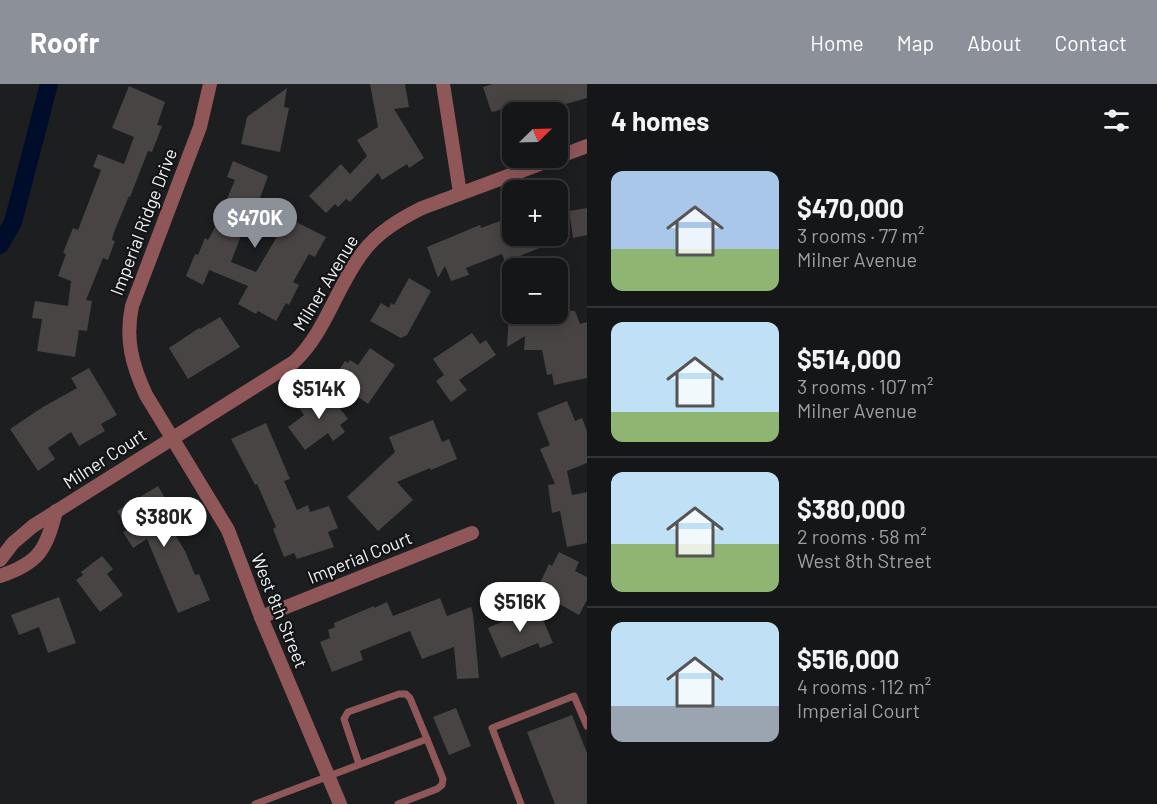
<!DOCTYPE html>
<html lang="en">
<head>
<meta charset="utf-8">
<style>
	:root { --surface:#151618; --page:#222325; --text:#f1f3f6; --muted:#9d9fa2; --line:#343537; --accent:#8c9099 }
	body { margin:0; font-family:Barlow,sans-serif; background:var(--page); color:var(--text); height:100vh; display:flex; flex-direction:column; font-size:22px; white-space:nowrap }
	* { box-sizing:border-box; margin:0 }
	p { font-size:20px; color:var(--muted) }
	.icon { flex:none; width:33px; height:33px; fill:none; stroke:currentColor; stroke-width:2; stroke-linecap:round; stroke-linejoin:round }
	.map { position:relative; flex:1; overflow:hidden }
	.sheet { display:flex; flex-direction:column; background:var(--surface); width:570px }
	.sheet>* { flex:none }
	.needle { width:39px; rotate:67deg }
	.tools { position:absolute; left:502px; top:18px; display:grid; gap:12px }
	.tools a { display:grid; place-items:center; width:66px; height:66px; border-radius:12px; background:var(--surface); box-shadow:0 3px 15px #0003,0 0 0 2px var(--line); font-size:30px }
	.price { position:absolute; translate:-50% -51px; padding:0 14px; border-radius:21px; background:#fff; color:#222; font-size:20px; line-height:39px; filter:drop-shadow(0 2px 3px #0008) }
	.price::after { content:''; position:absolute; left:50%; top:36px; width:18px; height:14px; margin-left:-9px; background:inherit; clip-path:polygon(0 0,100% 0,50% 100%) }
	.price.current { background:var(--accent); color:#fff }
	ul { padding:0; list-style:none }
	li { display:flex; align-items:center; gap:18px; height:150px; padding:0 24px }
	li+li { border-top:2px solid var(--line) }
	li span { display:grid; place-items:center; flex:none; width:168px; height:120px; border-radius:12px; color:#555 }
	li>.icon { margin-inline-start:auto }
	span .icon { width:72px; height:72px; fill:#fffc; stroke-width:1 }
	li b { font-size:26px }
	h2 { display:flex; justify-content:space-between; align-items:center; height:72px; padding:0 24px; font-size:26px }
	header { display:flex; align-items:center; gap:36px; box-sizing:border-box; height:84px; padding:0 30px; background:var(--accent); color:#fff }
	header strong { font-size:28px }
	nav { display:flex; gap:33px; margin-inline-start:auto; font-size:21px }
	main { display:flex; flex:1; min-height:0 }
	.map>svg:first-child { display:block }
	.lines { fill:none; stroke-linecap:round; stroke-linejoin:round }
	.canal { stroke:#000d2a; stroke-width:18 }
	.building { fill:#474443 }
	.service { stroke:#905759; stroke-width:7 }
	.minor { stroke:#905759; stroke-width:14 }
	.labels { text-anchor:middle; stroke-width:4.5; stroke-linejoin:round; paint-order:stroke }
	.street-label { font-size:18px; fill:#f1f2f4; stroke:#121416 }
</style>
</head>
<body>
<header>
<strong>Roofr</strong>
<nav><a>Home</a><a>Map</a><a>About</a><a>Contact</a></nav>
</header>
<main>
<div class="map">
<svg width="587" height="720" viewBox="0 0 587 720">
	<rect width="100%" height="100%" fill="#1c1e20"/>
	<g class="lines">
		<polyline class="canal" points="0,161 13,138 49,0"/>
	</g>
	<g class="building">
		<polygon points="370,0 405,0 409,23 394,25 424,74 409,84 407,80 382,96 378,89 350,118 346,115 338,123 335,120 326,129 309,112 341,80 350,90 367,72 357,56 378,43"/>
		<polygon points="493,0 587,0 587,14 537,28 513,28 507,32 505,24 493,28 491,27 483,3"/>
		<polygon points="129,2 165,18 157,41 162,42 152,68 148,67 130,113 129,112 114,148 112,156 115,157 108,176 103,174 86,216 92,217 87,247 79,246 75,273 37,267 42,235 32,234 35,217 68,222 71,197 58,192 66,170 63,169 73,144 78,146 101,86 93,83 98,70 124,80 134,53 112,44"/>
		<polygon points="287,4 284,23 289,24 280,68 241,60 247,33"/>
		<polygon points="233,77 268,92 255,128 254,128 244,150 242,149 231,178 256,188 288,134 326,153 315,173 309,170 293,198 299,201 289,221 286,219 276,237 258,227 256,230 238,220 248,202 209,186 203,201 186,192 195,170 198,171 205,154 208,156 213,147 235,96 227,93"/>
		<polygon points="587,124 587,151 573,154 569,127"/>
		<polygon points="513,132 513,152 569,152 505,178 502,170 466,184 469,191 451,197 445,182 438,194 427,163 480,141 481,144"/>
		<polygon points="409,194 431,207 407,251 401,254 370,237 381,219 389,224 391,219 394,221"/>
		<polygon points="558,226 575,227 580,240 587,238 587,294 554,301 552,290 547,291 542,266 524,266 525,252 507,263 509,230 558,230"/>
		<polygon points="220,233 240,263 188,295 169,264 199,244 200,245"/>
		<polygon points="472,249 480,260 486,256 496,271 459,296 467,306 451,318 436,297 444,291 433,275"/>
		<polygon points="370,264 395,281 368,320 333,295 345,277 348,279 350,276 358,281"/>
		<polygon points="89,284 117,331 101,340 105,347 79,362 71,348 48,364 55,375 38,387 10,345 43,323 77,304 71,294"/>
		<polygon points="324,304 348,335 340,341 345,348 333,357 328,349 305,366 288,343 304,331 299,324"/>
		<polygon points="567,317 575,337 582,334 587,347 587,379 567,387 572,411 587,408 587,459 567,463 560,427 552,429 548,401 555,400 540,365 550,361 537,329"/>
		<polygon points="433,336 442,358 449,355 457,375 431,386 430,384 397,398 413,416 378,447 347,413 395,368 389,353"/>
		<polygon points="266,339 290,395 284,397 297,426 308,421 310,428 329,422 338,444 328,448 334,463 297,475 294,469 284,473 273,445 276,443 257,400 255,401 231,355"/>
		<polygon points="158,402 172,426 163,431 185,467 195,491 199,490 210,516 178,529 147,455 133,464 123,448 128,445 117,427"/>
		<polygon points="559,468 579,478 575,487 587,493 587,516 579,531 536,507 549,480 552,482"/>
		<polygon points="102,472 113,485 107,490 123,511 100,528 76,496 83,491 81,488"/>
		<polygon points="59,513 76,559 48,569 39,543 19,551 11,531"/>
		<polygon points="440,514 447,532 471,523 473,530 479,594 457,595 454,563 422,575 410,547 360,567 363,576 332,588 320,558 330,554 328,546 335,543 334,539 374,522 374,524 387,518 393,532"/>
		<polygon points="537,522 553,559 540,564 538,559 501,574 488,544"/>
		<polygon points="456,624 471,662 449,671 433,633"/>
		<polygon points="572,631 587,669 587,720 555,720 527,648"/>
	</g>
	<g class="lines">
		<g class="service">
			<polyline points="255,720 427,655 410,614 406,610 399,610 348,628 344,635 359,680"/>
			<polyline points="398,720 437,705 442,701 443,695 427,655"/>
			<polyline points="521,720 492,644 574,612 587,642"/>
		</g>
		<g class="minor">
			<path d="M210,0L200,43L132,222C125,255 132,281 146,311L228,446L261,533L340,720"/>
			<polyline points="443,0 460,109"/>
			<polyline points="558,73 587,62"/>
			<path d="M0,476L13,459L33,442L294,278C326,248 336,203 363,168C378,148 400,135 422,124L556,74"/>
			<path d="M0,492C39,479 46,466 56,427"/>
			<polyline points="261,533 472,449"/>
		</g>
	</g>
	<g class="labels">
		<g class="street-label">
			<text transform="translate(144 138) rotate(-69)" y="6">Imperial Ridge Drive</text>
			<text transform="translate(326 199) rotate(-59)" y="6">Milner Avenue</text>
			<text transform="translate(105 375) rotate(-33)" y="6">Milner Court</text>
			<text transform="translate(360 474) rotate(-22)" y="6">Imperial Court</text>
			<text transform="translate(279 527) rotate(68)" y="6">West 8th Street</text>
		</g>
	</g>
</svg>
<div class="tools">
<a><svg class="needle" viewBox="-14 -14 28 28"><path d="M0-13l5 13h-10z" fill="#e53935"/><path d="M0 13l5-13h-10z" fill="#9d9fa2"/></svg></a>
<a>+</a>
<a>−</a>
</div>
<b class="price current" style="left:255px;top:165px">$470K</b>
<b class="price" style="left:319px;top:336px">$514K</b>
<b class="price" style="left:164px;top:464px">$380K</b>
<b class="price" style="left:520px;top:549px">$516K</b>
</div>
<section class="sheet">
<h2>4 homes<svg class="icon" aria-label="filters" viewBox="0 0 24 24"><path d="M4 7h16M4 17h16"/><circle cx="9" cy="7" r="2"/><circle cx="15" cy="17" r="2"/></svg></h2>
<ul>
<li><span style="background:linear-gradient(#a9c7e8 65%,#8fb573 0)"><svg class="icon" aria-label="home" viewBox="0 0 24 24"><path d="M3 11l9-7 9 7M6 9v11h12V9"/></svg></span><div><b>$470,000</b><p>3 rooms · 77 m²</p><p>Milner Avenue</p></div></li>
<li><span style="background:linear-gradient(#bfe0f5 75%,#8fb573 0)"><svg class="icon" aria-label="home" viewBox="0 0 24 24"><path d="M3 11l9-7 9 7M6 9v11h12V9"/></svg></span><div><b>$514,000</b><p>3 rooms · 107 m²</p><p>Milner Avenue</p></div></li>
<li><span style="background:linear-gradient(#bfe0f5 60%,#8fb573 0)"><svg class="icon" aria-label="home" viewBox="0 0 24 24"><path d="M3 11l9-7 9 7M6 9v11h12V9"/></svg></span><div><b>$380,000</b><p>2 rooms · 58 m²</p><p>West 8th Street</p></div></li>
<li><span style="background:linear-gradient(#bfe0f5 70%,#9aa5b1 0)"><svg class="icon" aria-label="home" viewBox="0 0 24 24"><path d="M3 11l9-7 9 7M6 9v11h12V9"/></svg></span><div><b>$516,000</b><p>4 rooms · 112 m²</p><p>Imperial Court</p></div></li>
</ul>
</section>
</main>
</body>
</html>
